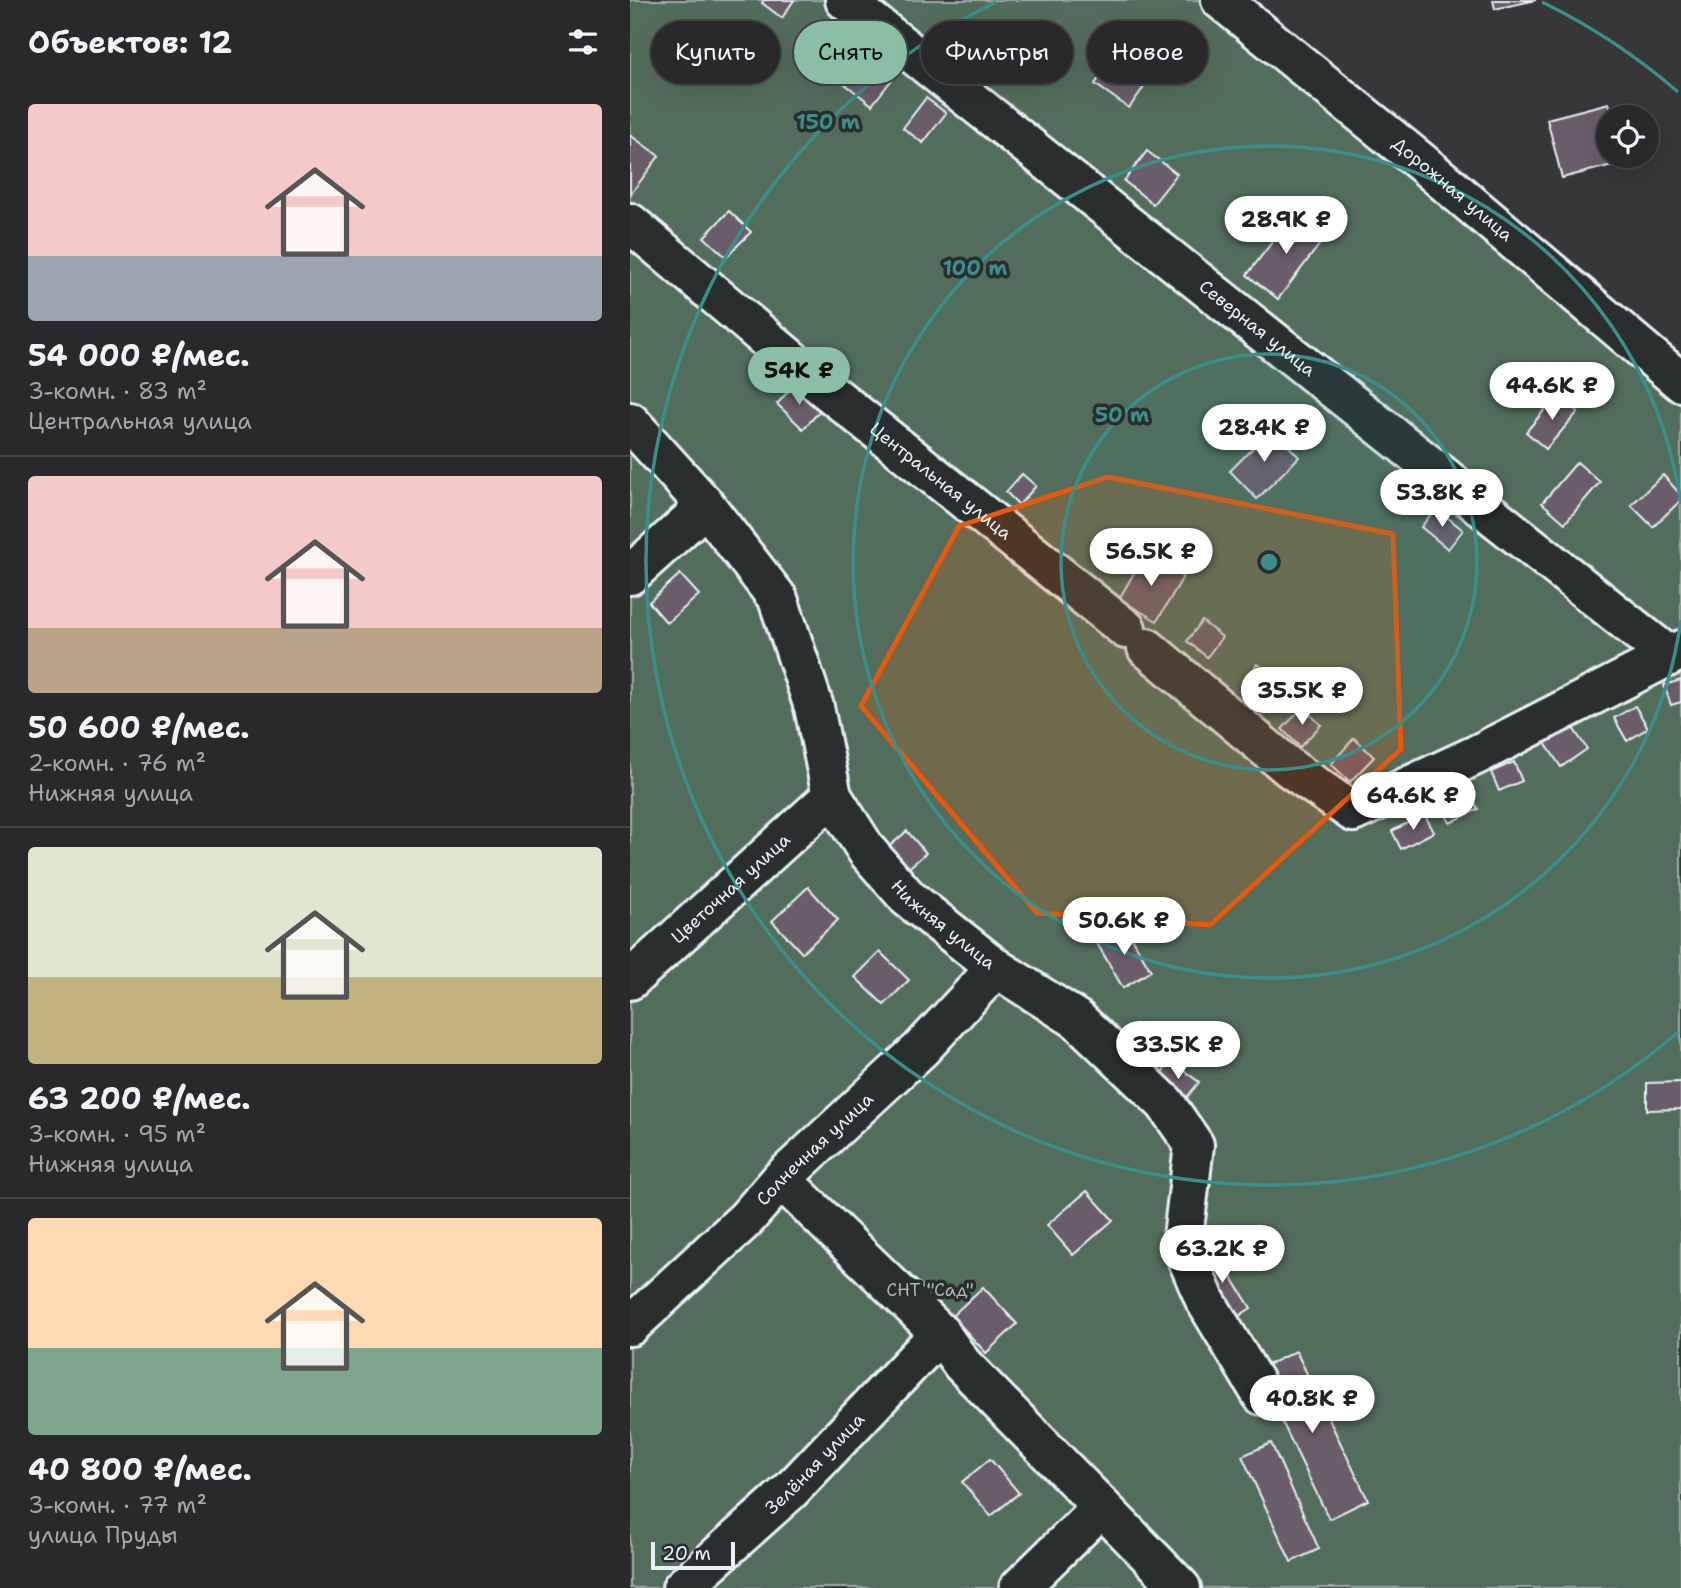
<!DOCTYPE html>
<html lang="ru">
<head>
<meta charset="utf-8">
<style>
	:root { --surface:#29292c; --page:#313134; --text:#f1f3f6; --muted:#a5a6a9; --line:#454548; --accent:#8abfa5 }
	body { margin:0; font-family:"Shantell Sans",sans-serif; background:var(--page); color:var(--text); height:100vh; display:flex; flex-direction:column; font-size:26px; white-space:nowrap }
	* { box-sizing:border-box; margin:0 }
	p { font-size:23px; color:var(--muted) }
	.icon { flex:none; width:38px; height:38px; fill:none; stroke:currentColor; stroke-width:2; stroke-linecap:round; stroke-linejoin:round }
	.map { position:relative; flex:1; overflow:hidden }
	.details { display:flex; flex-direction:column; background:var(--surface); width:630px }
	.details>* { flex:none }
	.banner { position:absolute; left:21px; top:21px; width:665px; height:63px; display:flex; gap:14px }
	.fabs { position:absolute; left:966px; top:105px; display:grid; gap:14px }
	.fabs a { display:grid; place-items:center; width:63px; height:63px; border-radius:50%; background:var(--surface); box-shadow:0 7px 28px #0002,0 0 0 2px var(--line); font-size:35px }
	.scale { position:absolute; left:21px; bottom:18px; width:84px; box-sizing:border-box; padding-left:7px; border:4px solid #e8f1f8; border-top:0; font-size:19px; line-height:24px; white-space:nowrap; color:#e8f1f8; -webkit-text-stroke:5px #2a2d2e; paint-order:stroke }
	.price { position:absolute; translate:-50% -60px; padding:0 16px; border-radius:24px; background:#fff; color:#222; font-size:23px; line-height:46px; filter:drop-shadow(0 2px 4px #0008) }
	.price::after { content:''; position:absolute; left:50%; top:42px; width:21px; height:16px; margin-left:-10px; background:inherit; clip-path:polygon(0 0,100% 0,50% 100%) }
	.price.current { background:var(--accent); color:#111 }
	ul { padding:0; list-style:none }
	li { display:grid; align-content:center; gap:14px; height:371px; padding:0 28px }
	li+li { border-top:2px solid var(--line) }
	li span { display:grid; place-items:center; height:217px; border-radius:7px; color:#555 }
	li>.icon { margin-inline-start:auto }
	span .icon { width:126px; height:126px; fill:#fffc; stroke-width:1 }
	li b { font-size:30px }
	h2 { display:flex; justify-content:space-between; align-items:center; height:84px; padding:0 28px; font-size:30px }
	.tag { padding:0 24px; border-radius:32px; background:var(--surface); box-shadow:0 7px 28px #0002,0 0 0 2px var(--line); font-size:24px; line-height:63px }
	.tag.current { background:var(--accent); color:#111 }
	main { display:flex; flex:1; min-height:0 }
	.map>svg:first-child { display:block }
	.green { fill:#536d5c; stroke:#9eafaa; stroke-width:2 }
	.building { fill:#6b5d6a; stroke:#e8f1f8; stroke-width:2 }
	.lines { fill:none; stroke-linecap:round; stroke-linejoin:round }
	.minor-casing { stroke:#e8f1f8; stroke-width:44 }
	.minor { stroke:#2a2d2e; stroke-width:38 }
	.marked { fill:#e8590c; fill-opacity:0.2; stroke:#e8590c; stroke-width:5; stroke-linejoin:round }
	.ring { fill:none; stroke:#3a8f8a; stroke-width:3.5 }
	.labels { text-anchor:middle; stroke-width:7; stroke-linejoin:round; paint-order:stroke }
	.street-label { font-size:18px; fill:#e8f1f8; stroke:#2a2d2e }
	.park-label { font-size:18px; fill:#a5b6b2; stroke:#2a2d2e }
	.centre { fill:#3a8f8a; stroke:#2a2d2e; stroke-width:3.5 }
	.ring-label { font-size:21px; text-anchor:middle; font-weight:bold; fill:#3a8f8a; stroke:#2a2d2e; stroke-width:7; stroke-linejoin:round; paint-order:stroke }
</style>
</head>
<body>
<main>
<section class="details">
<h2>Объектов: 12<svg class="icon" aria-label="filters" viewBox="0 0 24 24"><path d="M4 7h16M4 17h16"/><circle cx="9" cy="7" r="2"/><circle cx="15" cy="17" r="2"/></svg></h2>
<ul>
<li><span style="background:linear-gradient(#f6c9c9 70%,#9aa5b1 0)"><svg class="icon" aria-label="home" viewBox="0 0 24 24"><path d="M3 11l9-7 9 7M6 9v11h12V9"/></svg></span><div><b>54 000 ₽/мес.</b><p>3-комн. · 83 m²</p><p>Центральная улица</p></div></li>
<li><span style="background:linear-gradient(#f6c9c9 70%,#b9a48a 0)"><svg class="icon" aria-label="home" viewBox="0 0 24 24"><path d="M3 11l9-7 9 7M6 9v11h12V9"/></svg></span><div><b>50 600 ₽/мес.</b><p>2-комн. · 76 m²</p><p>Нижняя улица</p></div></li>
<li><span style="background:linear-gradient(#dfe7d0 60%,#c2b280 0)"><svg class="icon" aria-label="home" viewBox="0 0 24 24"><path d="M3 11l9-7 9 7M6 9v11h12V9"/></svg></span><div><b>63 200 ₽/мес.</b><p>3-комн. · 95 m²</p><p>Нижняя улица</p></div></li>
<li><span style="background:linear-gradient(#ffd9b3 60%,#7fa58c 0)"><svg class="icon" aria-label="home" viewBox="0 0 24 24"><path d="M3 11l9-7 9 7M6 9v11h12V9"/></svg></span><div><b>40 800 ₽/мес.</b><p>3-комн. · 77 m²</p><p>улица Пруды</p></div></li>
</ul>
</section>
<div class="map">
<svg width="1051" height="1588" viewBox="0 0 1051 1588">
	<rect width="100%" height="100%" fill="#37373a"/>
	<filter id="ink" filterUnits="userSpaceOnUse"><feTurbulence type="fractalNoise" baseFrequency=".0143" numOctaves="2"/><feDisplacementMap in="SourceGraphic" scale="14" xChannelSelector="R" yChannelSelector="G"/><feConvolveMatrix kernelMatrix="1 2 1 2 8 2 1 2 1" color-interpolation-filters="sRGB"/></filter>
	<g filter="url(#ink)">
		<polygon class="green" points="0,0 591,0 1051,382 1051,1588 0,1588"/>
		<g class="building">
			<polygon points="134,0 164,0 152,18 132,3"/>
			<polygon points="863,0 906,0 865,9"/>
			<polygon points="487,53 521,77 499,108 465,84"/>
			<polygon points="236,56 263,78 242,105 215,84"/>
			<polygon points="296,98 316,113 293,143 273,128"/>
			<polygon points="979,103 983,117 978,117 978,156 992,156 994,162 932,178 917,119"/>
			<polygon points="0,135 29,156 0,195"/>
			<polygon points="517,151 547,174 523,204 494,181"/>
			<polygon points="99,211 121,232 96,257 74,237"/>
			<polygon points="665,212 696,236 648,299 617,275"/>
			<polygon points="164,385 191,410 173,429 147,404"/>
			<polygon points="927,395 948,412 916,449 896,432"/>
			<polygon points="642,429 669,457 627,499 600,471"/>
			<polygon points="947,462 970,482 935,523 912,503"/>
			<polygon points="392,474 406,486 389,505 376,492"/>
			<polygon points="1033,475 1051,495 1051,500 1023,527 1001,505"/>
			<polygon points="806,508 833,530 818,549 791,527"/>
			<polygon points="515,554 553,577 527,621 489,599"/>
			<polygon points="50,574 69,595 37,623 19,602"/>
			<polygon points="572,621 592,637 577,657 557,641"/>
			<polygon points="627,664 646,675 631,701 612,690"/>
			<polygon points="1051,680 1051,702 1041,705 1034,685"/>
			<polygon points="1005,706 1018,728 997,741 984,718"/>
			<polygon points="673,707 691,725 670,747 652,729"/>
			<polygon points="941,725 957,749 931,767 915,743"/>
			<polygon points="724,738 744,757 720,782 701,764"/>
			<polygon points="884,762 892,781 869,791 861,772"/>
			<polygon points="838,789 848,809 820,823 810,803"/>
			<polygon points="794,814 804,832 771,849 762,831"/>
			<polygon points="277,831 296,853 267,878 248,856"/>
			<polygon points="178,887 208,920 172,953 142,921"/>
			<polygon points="495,926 521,971 493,988 467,943"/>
			<polygon points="250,952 279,980 254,1005 225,977"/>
			<polygon points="541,1061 569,1082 554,1101 527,1079"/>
			<polygon points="1051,1082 1051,1109 1017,1110 1017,1083"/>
			<polygon points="457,1191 483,1220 443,1255 417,1225"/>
			<polygon points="584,1249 621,1308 601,1321 564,1262"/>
			<polygon points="353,1287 387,1324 356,1353 322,1316"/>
			<polygon points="666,1351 738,1500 699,1519 627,1370"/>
			<polygon points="641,1443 689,1549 661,1562 612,1456"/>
			<polygon points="360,1459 389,1493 361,1516 332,1482"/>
		</g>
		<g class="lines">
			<g class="minor-casing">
				<g id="minor">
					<path id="s1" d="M215,0L1039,656"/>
					<path id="s2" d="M591,0L791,162L1051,382"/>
					<path id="s3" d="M0,223L198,391L496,629"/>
					<path id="s4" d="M0,422L76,506L148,599L184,707L202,796L237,851L278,898L366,968L448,1020L535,1103L564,1145L552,1246L575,1300L632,1395"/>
					<polyline points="0,575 76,506"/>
					<polyline points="517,648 661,769 723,812 846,755 1051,650"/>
					<path id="s5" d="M0,980L202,796"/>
					<polyline points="151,1179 310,1333 332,1364 551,1588"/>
					<path id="s6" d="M0,1326L116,1219L151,1179L291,1049L366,968"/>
					<path id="s7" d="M52,1588L160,1491L310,1333"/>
					<polyline points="389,1588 471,1508"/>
				</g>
			</g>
			<use href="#minor" class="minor"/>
		</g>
	</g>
	<path class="marked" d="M478,477L763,534L771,749L580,925L407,913L231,706L329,526Z"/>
	<circle cx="639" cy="562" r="208" fill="#3a8f8a" fill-opacity=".12"/>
	<g class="ring">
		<circle cx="639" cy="562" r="208"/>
		<path d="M1051 620A416 416 0 1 1 1051 504"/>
		<path d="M1048 1032A623 623 0 1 1 366 2M912 2A623 623 0 0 1 1048 92"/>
	</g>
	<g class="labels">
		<g class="street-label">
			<text dy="6" stroke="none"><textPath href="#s2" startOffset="299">Дорожная улица</textPath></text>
			<text dy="6" stroke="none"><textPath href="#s1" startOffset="527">Северная улица</textPath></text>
			<text dy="6" stroke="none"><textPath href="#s3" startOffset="404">Центральная улица</textPath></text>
			<text dy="6" stroke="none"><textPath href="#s5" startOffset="136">Цветочная улица</textPath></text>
			<text dy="6" stroke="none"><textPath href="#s4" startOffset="607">Нижняя улица</textPath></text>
			<text dy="6" stroke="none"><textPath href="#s6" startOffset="256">Солнечная улица</textPath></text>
			<text dy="6" stroke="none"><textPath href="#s7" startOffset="182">Зелёная улица</textPath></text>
		</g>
		<g class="park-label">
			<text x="300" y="1296">СНТ "Сад"</text>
		</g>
	</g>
	<circle cx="639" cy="562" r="10" class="centre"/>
	<g class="ring-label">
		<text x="198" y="129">150 m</text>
		<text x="345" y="275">100 m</text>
		<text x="492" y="422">50 m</text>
	</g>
</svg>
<div class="fabs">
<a><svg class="icon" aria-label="locate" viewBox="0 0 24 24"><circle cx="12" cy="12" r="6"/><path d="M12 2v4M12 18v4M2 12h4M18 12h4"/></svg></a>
</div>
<div class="scale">20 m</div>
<b class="price" style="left:656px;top:256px">28.9K ₽</b>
<b class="price current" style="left:169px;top:407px">54K ₽</b>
<b class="price" style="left:922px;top:422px">44.6K ₽</b>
<b class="price" style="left:634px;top:464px">28.4K ₽</b>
<b class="price" style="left:812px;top:529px">53.8K ₽</b>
<b class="price" style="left:521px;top:588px">56.5K ₽</b>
<b class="price" style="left:672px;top:727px">35.5K ₽</b>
<b class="price" style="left:783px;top:832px">64.6K ₽</b>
<b class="price" style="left:494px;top:957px">50.6K ₽</b>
<b class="price" style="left:548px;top:1081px">33.5K ₽</b>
<b class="price" style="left:592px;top:1285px">63.2K ₽</b>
<b class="price" style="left:682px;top:1435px">40.8K ₽</b>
<div class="banner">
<a class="tag">Купить</a>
<a class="tag current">Снять</a>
<a class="tag">Фильтры</a>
<a class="tag">Новое</a>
</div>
</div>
</main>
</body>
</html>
